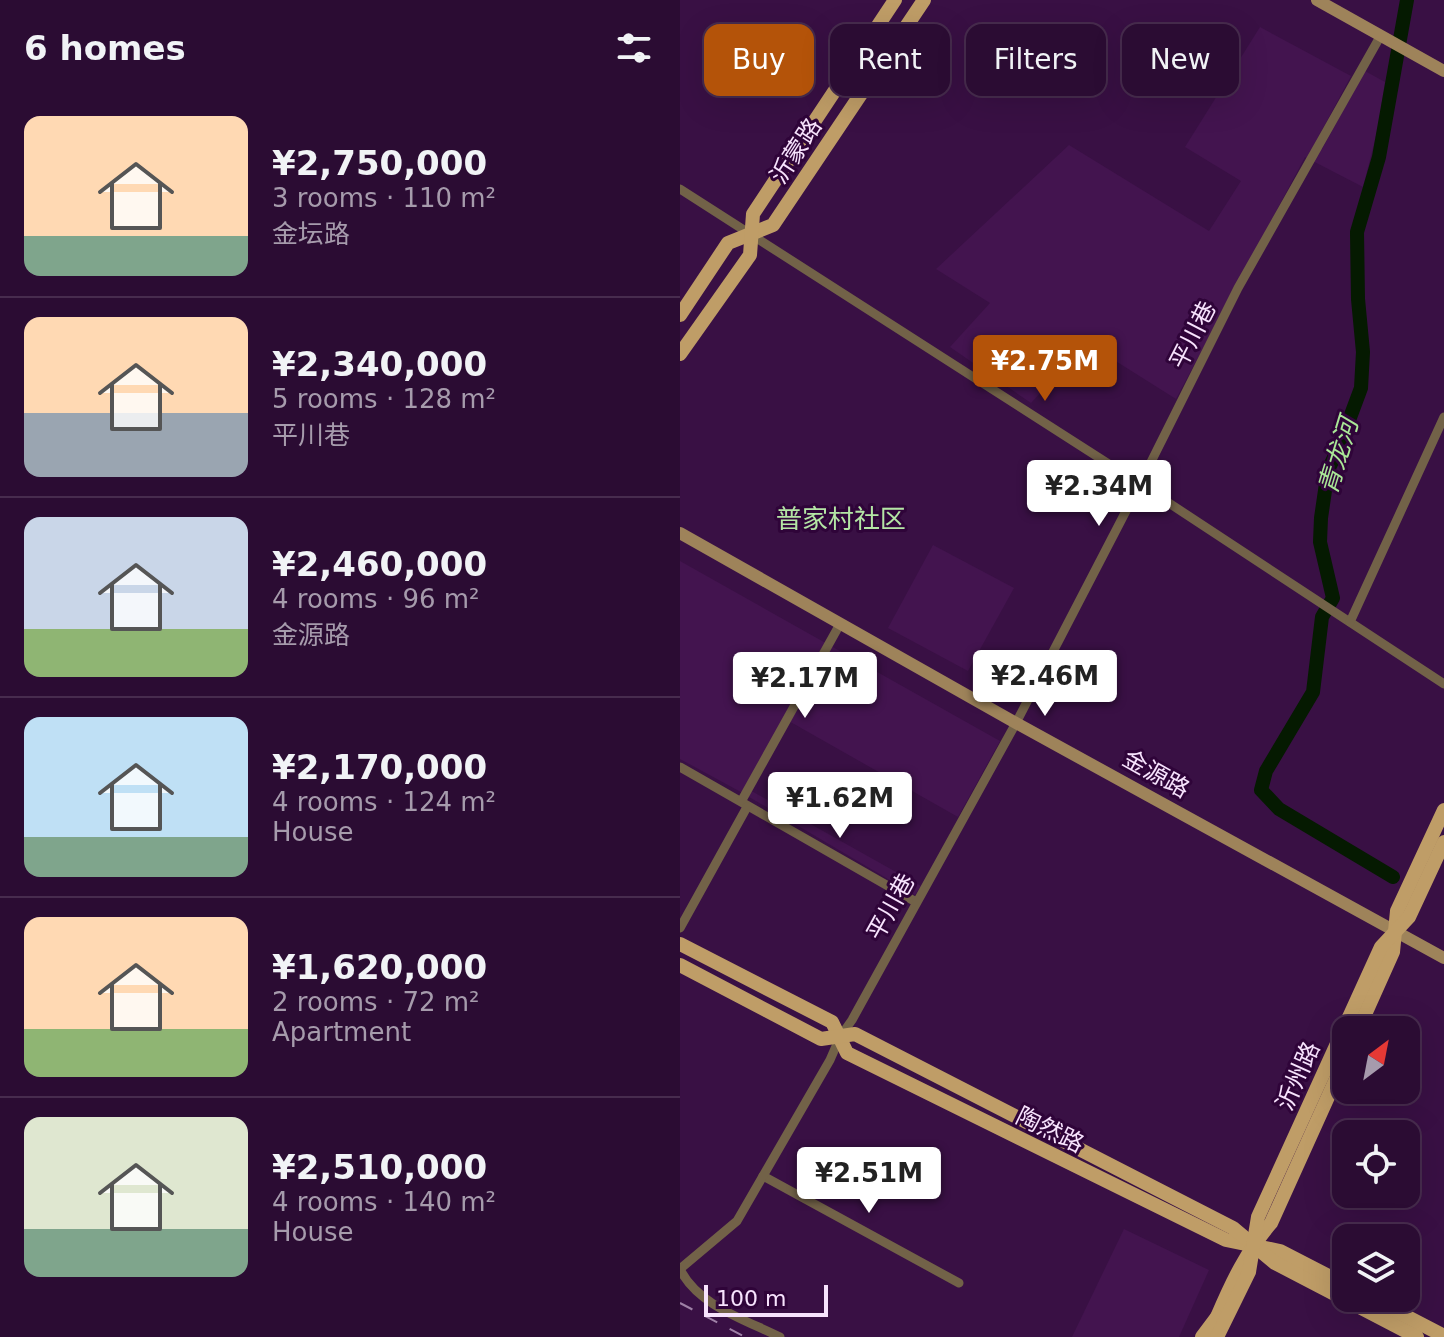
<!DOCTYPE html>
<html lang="en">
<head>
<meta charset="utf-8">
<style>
	:root { --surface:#2b0c33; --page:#33153b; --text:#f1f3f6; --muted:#a69bac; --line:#472c4e; --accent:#b45309 }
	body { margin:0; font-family:"DejaVu Sans","Noto Sans SC",sans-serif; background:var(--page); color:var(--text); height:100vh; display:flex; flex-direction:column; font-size:30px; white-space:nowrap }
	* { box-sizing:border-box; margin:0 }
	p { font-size:26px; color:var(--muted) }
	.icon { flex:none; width:44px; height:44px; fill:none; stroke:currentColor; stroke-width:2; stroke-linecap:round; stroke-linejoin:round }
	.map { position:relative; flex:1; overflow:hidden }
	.panel { display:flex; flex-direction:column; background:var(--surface); width:680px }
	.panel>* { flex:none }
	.hud { position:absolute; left:24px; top:24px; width:620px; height:72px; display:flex; gap:16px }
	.needle { width:52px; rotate:32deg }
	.fabs { position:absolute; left:652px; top:1016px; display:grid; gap:16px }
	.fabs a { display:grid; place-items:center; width:88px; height:88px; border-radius:16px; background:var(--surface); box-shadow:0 8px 32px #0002,0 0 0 2px var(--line); font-size:40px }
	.scale { position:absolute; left:24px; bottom:20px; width:124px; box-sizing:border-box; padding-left:8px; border:4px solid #f7e3fd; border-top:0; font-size:22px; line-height:28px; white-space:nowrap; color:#f7e3fd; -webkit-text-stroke:6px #2f0439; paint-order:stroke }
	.price { position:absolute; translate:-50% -68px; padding:0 18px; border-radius:8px; background:#fff; color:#222; font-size:26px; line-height:52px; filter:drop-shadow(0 2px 4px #0008) }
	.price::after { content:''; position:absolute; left:50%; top:48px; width:24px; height:18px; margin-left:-12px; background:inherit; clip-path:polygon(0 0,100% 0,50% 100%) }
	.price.active { background:var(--accent); color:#fff }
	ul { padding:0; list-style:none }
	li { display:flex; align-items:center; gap:24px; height:200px; padding:0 24px }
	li+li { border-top:2px solid var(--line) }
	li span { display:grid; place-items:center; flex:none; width:224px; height:160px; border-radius:16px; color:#555 }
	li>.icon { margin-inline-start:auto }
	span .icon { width:96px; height:96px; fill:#fffc; stroke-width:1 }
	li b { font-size:34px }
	h2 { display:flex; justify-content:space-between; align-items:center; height:96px; padding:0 24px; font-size:34px }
	.chip { padding:0 28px; border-radius:16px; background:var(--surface); box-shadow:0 8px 32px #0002,0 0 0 2px var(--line); font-size:28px; line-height:72px }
	.chip.active { background:var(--accent); color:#fff }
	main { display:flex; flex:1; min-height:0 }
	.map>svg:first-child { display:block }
	.built { fill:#43144f }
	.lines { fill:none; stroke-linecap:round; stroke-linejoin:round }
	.river { stroke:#051a01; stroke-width:14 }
	.street { stroke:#726248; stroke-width:9 }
	.secondary { stroke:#9e835a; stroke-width:12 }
	.primary { stroke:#bf9d67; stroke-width:14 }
	.rail { stroke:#9e80a6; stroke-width:2; stroke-dasharray:14 14; stroke-linecap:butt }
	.labels { text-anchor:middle; stroke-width:6; stroke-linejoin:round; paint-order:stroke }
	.street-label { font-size:24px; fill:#f7e3fd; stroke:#2f0439 }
	.water-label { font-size:26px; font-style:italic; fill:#aae897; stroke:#2f0439 }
	.neighbourhood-label { font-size:26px; fill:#b4e5a5; stroke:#2f0439 }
</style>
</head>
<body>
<main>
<section class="panel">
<h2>6 homes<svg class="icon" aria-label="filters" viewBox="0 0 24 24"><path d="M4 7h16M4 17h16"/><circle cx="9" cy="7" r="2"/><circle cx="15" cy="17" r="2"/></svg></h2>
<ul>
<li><span style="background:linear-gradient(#ffd9b3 75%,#7fa58c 0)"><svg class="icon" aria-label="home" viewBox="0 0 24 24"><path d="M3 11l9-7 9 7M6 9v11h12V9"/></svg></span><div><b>¥2,750,000</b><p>3 rooms · 110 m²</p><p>金坛路</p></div></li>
<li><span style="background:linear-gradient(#ffd9b3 60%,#9aa5b1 0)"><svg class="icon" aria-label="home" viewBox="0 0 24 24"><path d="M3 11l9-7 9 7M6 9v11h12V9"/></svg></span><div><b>¥2,340,000</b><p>5 rooms · 128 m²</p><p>平川巷</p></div></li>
<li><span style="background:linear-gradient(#c9d6e8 70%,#8fb573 0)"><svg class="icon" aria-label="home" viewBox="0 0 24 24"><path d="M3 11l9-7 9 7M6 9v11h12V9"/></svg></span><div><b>¥2,460,000</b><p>4 rooms · 96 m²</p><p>金源路</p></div></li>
<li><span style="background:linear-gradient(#bfe0f5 75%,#7fa58c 0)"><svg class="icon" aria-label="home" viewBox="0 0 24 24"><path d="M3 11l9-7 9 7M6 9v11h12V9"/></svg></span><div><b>¥2,170,000</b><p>4 rooms · 124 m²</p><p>House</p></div></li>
<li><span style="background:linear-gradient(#ffd9b3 70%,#8fb573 0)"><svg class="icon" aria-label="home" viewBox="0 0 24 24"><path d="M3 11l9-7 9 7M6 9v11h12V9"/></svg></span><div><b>¥1,620,000</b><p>2 rooms · 72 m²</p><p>Apartment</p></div></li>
<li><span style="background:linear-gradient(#dfe7d0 70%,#7fa58c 0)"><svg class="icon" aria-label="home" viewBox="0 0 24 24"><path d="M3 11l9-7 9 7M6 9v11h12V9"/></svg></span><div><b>¥2,510,000</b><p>4 rooms · 140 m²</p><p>House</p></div></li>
</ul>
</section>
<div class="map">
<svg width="764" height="1337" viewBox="0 0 764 1337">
	<rect width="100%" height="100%" fill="#391044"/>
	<g class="built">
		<polygon points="580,27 671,76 634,145 642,149 685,71 705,82 698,128 683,187 625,157 496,399 407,343 351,403 270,347 310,303 256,269 389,145 529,231 561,181 505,147"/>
		<polygon points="253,545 334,588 288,671 208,628"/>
		<polygon points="0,561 320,741 278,817 107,720 68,789 241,886 235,895 59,791 0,759"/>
		<polygon points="444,1229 529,1270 499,1337 392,1337"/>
	</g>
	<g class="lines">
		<polyline class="river" points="713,877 599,809 581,790 586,771 633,692 642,617 653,598 640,542 641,518 648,470 659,447 681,388 683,352 678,299 677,232 699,157 727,0"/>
		<g class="street">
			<polyline points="0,189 460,484 764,684"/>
			<polyline points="670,622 764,417"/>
			<polyline points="0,767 236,902"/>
			<polyline points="62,800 160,624"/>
			<polyline points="0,928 67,807"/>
			<polyline points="83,1176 279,1283"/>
			<polyline points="0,1269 57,1221 150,1060 160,1037 172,1020 336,723 460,484 558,288 701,35"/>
			<path d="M0,1269C17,1305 66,1320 100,1337"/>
		</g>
		<g class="secondary">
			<polyline points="637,0 764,71"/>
			<polyline points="0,533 336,723 764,958"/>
		</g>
		<g class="primary">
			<polyline points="0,315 48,243 93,225 244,0"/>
			<polyline points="0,354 70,255 73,214 215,0"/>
			<polyline points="0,944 152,1022 167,1053 546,1240 600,1251 666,1285"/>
			<polyline points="0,965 141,1039 175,1034 553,1228 595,1263 737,1337"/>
			<polyline points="678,1030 713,952 717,911 764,810"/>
			<polyline points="691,1298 764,1336"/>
			<path d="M537,1317C552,1282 566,1252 591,1223L666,1057"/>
			<polyline points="522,1337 537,1317"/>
			<polyline points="537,1337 569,1272 578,1217 701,947 729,917 764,842"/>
		</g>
		<polyline class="rail" points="0,1303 65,1337"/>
	</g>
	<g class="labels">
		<g class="street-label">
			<text transform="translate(116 151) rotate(-57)" y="8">沂蒙路</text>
			<text transform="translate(513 335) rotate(-63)" y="8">平川巷</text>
			<text transform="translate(476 774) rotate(29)" y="8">金源路</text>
			<text transform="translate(211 907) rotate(-61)" y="8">平川巷</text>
			<text transform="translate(618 1076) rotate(-66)" y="8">沂州路</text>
			<text transform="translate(370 1130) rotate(26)" y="8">陶然路</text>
		</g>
		<g class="water-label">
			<text transform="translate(658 456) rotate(-73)" y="9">青龙河</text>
		</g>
		<g class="neighbourhood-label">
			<text x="161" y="528">普家村社区</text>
		</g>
	</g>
</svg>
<div class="fabs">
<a><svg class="needle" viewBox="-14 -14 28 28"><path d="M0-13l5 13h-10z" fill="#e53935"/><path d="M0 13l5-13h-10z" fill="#a69bac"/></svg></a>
<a><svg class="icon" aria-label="locate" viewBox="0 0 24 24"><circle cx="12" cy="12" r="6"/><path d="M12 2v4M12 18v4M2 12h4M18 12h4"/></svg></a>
<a><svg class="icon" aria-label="layers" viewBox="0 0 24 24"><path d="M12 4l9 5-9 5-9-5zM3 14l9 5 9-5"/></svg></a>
</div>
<div class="scale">100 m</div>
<b class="price active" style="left:365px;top:403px">¥2.75M</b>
<b class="price" style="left:419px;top:528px">¥2.34M</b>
<b class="price" style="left:365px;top:718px">¥2.46M</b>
<b class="price" style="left:125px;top:720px">¥2.17M</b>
<b class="price" style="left:160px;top:840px">¥1.62M</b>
<b class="price" style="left:189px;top:1215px">¥2.51M</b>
<div class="hud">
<a class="chip active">Buy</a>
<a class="chip">Rent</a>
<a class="chip">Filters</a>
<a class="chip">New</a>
</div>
</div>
</main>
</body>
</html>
